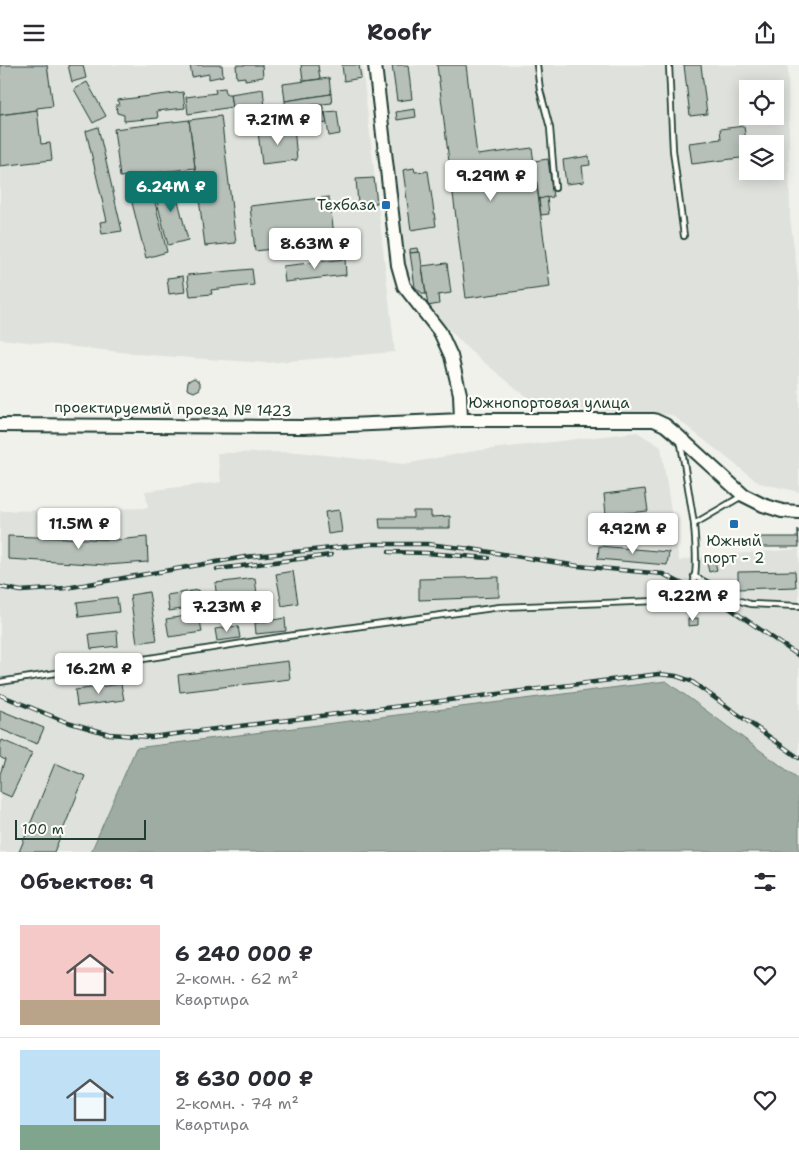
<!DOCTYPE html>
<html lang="ru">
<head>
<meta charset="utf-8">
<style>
	:root { --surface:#fff; --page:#f2f2f3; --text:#2b2b33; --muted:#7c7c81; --line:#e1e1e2; --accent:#0f766e }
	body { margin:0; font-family:"Shantell Sans",sans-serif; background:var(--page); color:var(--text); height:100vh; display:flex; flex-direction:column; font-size:19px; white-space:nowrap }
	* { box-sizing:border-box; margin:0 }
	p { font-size:16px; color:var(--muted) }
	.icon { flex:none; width:28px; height:28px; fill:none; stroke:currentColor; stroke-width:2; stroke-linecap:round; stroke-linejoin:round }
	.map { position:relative; height:787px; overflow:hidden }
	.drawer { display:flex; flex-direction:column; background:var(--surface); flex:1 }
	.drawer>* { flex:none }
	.fabs { position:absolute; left:739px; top:15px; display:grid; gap:10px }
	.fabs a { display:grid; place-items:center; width:45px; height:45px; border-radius:0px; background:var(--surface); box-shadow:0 2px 12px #0003; font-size:25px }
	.scale { position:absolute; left:15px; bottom:12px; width:131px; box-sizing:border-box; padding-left:5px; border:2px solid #1f3d34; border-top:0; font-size:14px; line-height:18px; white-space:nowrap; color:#1f3d34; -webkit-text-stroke:4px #fdfcf7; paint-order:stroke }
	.price { position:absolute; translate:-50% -42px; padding:0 11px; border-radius:5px; background:#fff; color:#222; font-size:16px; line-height:32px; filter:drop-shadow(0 1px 2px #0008) }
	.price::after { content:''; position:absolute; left:50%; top:30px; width:15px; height:11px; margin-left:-8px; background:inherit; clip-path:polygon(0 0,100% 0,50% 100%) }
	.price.selected { background:var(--accent); color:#fff }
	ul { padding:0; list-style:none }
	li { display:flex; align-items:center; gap:15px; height:125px; padding:0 20px }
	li+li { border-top:1px solid var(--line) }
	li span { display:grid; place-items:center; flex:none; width:140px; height:100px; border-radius:0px; color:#555 }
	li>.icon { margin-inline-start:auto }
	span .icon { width:60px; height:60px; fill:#fffc; stroke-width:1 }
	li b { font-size:21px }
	h2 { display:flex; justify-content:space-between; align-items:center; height:60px; padding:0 20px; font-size:21px }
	header { display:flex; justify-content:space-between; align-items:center; height:65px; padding:0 20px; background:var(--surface); font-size:22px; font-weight:700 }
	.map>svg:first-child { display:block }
	.built { fill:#dfe2dc; fill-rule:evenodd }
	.water { fill:#9faca4; stroke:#6c8077 }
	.building { fill:#b6bfb8; stroke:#1f3d34 }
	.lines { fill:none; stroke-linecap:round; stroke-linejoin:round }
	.lane-casing { stroke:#1f3d34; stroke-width:8 }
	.secondary-casing { stroke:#1f3d34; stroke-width:16 }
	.lane { stroke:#fdfcf7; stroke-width:4.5 }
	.secondary { stroke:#fdfcf7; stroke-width:12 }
	.rail-casing { stroke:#1f3d34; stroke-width:4.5 }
	.rail { stroke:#fdfcf7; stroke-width:2.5; stroke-dasharray:8; stroke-linecap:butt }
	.poi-dot { fill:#1f6fb2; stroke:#fdfcf7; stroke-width:2 }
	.labels { text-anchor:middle; stroke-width:4.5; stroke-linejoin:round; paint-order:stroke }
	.poi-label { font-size:15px; fill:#1f3d34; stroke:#fdfcf7; text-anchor:end }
	.street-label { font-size:15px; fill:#1f3d34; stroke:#fdfcf7 }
</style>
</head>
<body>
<header><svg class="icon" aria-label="menu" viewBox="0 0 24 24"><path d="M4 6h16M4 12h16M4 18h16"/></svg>Roofr<svg class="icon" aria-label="share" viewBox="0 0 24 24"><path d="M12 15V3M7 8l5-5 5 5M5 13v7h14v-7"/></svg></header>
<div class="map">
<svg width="799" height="787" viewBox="0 0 799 787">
	<rect width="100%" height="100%" fill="#f0f1eb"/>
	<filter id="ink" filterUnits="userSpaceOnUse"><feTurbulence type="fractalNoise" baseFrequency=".02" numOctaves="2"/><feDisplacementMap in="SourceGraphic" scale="10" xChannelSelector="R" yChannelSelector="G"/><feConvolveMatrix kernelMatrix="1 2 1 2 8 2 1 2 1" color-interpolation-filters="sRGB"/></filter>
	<g filter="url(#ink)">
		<g class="built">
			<polygon points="0,0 362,0 395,287 267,298 148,290 0,274"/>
			<path d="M384,0H788L790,152L799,221V427L759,418L672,350L577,344L528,333L470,286L437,252L407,218ZM748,24H775V51H748ZM748,79H775V106H748Z"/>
			<polygon points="637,367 661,382 679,496 696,492 799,484 799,714 136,683 91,787 0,787 0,446 148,443 145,426 221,417 217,388 299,387 404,399 474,386"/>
		</g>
		<polygon class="water" points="666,616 799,714 799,787 91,787 136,683"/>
		<g class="building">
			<polygon points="0,0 47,0 53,41 37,43 37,45 0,50"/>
			<polygon points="68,0 83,0 86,13 72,17"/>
			<polygon points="190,0 222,0 223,11 209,14 209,9 192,12"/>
			<polygon points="236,0 262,0 263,12 245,15 245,12 237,13"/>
			<polygon points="301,0 318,0 320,14 303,16"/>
			<polygon points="342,0 359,0 361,13 344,16"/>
			<polygon points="392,0 408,0 412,34 397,36"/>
			<polygon points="437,0 466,0 477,90 532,83 550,222 466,233"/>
			<polygon points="684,0 701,0 707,49 690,51"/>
			<polygon points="329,13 331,29 285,36 283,19"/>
			<polygon points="87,17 106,51 93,58 74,24"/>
			<polygon points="225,23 226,29 230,29 232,42 188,49 186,32 216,28 215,24"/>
			<polygon points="263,24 265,42 237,46 236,41 232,42 230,29"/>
			<polygon points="183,27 185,43 157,46 158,53 124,56 124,50 117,48 116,40 119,40 118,35"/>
			<polygon points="331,29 332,38 285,43 285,36"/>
			<polygon points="322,39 327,58 245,69 243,49"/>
			<polygon points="415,44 416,52 397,55 396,47"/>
			<polygon points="37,45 41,79 50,78 52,95 0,101 0,50"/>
			<polygon points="337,46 340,69 329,71 325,47"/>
			<polygon points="221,51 236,178 205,181 189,55"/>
			<polygon points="189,55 195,103 120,112 114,64"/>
			<polygon points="744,61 748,92 692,99 689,78 721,74 720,64"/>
			<polygon points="98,62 122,166 102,169 100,157 107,156 86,66"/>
			<polygon points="294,62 297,95 262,99 258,67"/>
			<polygon points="589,91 590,100 582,101 584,117 566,119 563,95"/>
			<polygon points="548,94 553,132 539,134 534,96"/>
			<polygon points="414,103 415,107 428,106 436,161 411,165 403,105"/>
			<polygon points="374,113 377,138 358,139 356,114"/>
			<polygon points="173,116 188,175 168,180 153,121"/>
			<polygon points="151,121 167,187 146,193 129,126"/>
			<polygon points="329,132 335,177 255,186 250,141"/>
			<polygon points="547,132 549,149 541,150 539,134"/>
			<polygon points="417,183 418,187 410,188 410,184"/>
			<polygon points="420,187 426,229 423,229 415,222 410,188"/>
			<polygon points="345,194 346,210 285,217 283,201"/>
			<polygon points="447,198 451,228 438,230 439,239 428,241 422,201"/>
			<polygon points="252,204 254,220 211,225 212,229 190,231 187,210"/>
			<polygon points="183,211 185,227 169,229 167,213"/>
			<polygon points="194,313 200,317 200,324 194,327 187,324 188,316"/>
			<polygon points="645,424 648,446 606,450 604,429"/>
			<polygon points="339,445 342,467 328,469 325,447"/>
			<polygon points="413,446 431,446 431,452 450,451 450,463 380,463 379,453 413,453"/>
			<polygon points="798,465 799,482 757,482 757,472 798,472"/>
			<polygon points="8,471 116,475 147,472 148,497 107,500 8,494"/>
			<polygon points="599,481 669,487 667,500 598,494"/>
			<polygon points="715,496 717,505 709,507 707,498"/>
			<polygon points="293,506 298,538 282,541 276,509"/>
			<polygon points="795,506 796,522 738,524 738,507"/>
			<polygon points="499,512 499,532 419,535 419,514"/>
			<polygon points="255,513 258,537 218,542 215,518"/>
			<polygon points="198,525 201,541 169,546 167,530"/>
			<polygon points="149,527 157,575 137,578 130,530"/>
			<polygon points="117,532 119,547 79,552 77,537"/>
			<polygon points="199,549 202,567 169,572 166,554"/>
			<polygon points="285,553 286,566 256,569 255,558"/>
			<polygon points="698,553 698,560 688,561 688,554"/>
			<polygon points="238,561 240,573 217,576 215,564"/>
			<polygon points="117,566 118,581 91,584 89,569"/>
			<polygon points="288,596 290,614 180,627 178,610"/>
			<polygon points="121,619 124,635 77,641 75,625"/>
			<polygon points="0,645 44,663 37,679 0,664"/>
			<polygon points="2,675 32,688 11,732 0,727 0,709 5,695 0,692 0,680"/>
			<polygon points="55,698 85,711 54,787 19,787"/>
		</g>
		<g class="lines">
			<g class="lane-casing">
				<g id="lane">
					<polyline points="537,0 540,25 550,63 555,123"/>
					<polyline points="669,0 673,85 684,171"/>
					<polyline points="681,379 694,459"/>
					<polyline points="694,511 737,535 750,539 799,541"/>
					<path d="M0,617L281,572L500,542L682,535C702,525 695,478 694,459L742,431"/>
				</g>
			</g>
			<g class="secondary-casing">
				<g id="secondary">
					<polyline points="375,0 398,200 404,221 440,267 451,291 460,329 461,355"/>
					<polyline points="0,360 304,362 461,355 654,355 665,360 677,370 743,430 763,440 782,446 799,447"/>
				</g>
			</g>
			<use href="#lane" class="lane"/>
			<use href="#secondary" class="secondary"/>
			<g class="rail-casing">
				<g id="rail">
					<polyline points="389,487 427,488 488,493"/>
					<polyline points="217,504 331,490"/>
					<polyline points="0,522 21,526 66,523 245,492 371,479 427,479 471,484 578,501 663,509 729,543 799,591"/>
					<polyline points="0,630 64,656 109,669 151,672 659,609 676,611 691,616 799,693"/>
				</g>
			</g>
			<use href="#rail" class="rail"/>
		</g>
	</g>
	<g class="poi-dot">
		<rect x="381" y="135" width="10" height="10" rx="2.5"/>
		<rect x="729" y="454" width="10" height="10" rx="2.5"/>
	</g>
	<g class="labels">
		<g class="poi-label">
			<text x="376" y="145">Техбаза</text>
			<text x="734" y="481" text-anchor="middle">Южный<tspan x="734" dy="17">порт - 2</tspan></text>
		</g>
		<g class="street-label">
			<text x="549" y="343">Южнопортовая улица</text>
			<text transform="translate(173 344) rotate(1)" y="5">проектируемый проезд № 1423</text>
		</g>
	</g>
</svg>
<div class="fabs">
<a><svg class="icon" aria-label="locate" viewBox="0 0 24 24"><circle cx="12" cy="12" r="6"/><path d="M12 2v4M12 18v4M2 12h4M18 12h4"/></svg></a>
<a><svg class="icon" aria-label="layers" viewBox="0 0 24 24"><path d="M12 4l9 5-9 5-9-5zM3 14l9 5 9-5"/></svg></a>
</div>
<div class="scale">100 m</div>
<b class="price" style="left:278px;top:81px">7.21M ₽</b>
<b class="price" style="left:491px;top:137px">9.29M ₽</b>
<b class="price selected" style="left:171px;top:148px">6.24M ₽</b>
<b class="price" style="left:315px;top:205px">8.63M ₽</b>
<b class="price" style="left:79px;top:485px">11.5M ₽</b>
<b class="price" style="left:633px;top:490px">4.92M ₽</b>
<b class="price" style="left:693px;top:557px">9.22M ₽</b>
<b class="price" style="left:227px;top:568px">7.23M ₽</b>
<b class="price" style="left:99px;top:630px">16.2M ₽</b>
</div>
<section class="drawer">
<h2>Объектов: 9<svg class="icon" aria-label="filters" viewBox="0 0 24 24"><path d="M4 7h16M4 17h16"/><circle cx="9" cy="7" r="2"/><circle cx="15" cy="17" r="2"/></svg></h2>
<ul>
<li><span style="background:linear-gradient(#f6c9c9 75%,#b9a48a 0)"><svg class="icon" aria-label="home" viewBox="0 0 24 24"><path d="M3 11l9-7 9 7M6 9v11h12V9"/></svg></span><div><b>6 240 000 ₽</b><p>2-комн. · 62 m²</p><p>Квартира</p></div><svg class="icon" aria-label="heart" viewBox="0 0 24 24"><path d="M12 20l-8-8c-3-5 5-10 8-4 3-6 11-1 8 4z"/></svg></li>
<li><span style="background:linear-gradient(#bfe0f5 75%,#7fa58c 0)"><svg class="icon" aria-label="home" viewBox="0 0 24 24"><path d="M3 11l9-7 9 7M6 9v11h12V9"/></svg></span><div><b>8 630 000 ₽</b><p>2-комн. · 74 m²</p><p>Квартира</p></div><svg class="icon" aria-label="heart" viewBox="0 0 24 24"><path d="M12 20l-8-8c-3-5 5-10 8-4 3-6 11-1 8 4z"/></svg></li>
</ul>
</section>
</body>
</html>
